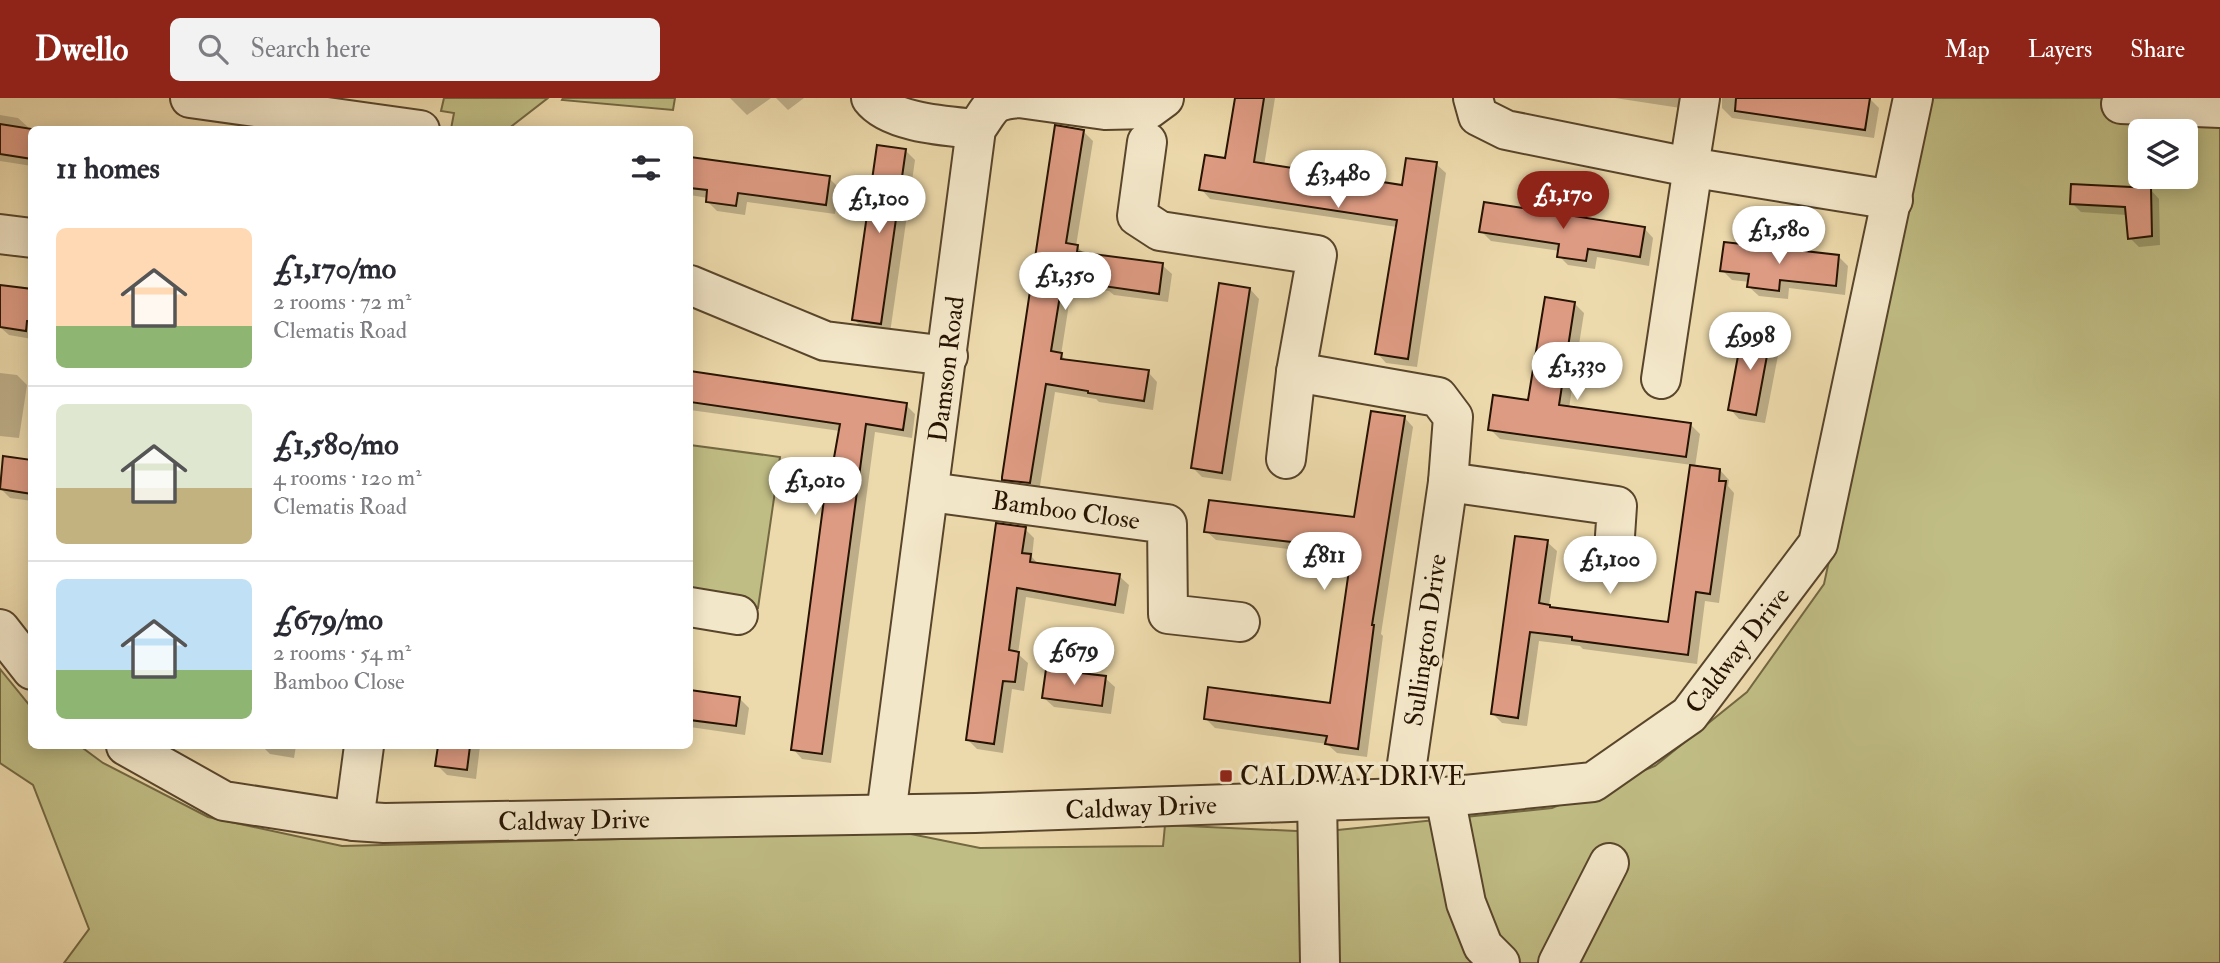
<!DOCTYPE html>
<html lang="en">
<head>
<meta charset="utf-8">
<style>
	:root { --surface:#fff; --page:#f2f2f3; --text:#2b2b33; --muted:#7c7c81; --line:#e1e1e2; --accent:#8f2418 }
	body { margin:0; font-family:"IM FELL Double Pica",serif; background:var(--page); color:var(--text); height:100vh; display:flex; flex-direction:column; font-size:26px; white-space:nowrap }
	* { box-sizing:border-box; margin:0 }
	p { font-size:23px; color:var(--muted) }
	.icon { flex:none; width:38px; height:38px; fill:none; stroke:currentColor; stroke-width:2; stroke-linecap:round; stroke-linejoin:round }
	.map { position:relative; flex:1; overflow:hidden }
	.details { position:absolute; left:28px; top:28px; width:665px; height:623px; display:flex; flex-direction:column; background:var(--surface); border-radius:10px; box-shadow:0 4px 18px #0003 }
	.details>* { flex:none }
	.fabs { position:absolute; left:2128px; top:21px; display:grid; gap:14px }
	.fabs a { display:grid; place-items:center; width:70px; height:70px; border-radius:10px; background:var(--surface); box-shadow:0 4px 18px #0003; font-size:35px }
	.price { position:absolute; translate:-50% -60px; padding:0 16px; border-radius:24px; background:#fff; color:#222; font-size:23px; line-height:46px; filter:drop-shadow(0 2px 4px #0008) }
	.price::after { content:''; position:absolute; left:50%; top:42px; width:21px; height:16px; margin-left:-10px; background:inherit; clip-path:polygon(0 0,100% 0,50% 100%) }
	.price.active { background:var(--accent); color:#fff }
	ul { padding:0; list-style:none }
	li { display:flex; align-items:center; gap:21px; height:175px; padding:0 28px }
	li+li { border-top:2px solid var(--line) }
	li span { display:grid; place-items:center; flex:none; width:196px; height:140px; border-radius:10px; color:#555 }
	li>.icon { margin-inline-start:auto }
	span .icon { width:84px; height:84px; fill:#fffc; stroke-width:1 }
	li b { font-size:30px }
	h2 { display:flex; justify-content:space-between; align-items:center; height:84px; padding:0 28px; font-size:30px }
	header { display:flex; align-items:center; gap:42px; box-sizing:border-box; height:98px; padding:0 35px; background:var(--accent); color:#fff }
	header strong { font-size:33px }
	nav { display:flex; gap:38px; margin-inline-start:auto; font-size:24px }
	.search { width:490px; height:63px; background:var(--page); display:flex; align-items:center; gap:18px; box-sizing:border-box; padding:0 24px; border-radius:10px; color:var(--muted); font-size:26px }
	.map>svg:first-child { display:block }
	.green { fill:#c0bd84; stroke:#736842; stroke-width:2; fill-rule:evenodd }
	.shadow { fill:#0003 }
	.building { fill:#de9b83; stroke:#261300; stroke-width:2 }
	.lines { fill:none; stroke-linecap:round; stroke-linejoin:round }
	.minor-casing { stroke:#58452b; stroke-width:42 }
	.minor { stroke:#f3e7c9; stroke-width:38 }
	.poi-dot { fill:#8f2418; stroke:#f3e7c9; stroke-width:2.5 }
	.labels { text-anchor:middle; stroke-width:7; stroke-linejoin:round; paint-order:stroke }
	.street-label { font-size:26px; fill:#261300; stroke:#f3e7c9 }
	.poi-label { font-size:26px; fill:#261300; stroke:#f3e7c9; text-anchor:start }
</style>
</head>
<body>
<header>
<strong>Dwello</strong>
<div class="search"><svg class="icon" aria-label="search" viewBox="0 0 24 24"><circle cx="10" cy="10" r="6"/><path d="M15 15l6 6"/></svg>Search here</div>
<nav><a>Map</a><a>Layers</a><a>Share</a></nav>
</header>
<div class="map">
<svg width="2220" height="865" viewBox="0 0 2220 865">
	<rect width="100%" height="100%" fill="#eddaac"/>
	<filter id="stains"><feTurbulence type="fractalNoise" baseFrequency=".00286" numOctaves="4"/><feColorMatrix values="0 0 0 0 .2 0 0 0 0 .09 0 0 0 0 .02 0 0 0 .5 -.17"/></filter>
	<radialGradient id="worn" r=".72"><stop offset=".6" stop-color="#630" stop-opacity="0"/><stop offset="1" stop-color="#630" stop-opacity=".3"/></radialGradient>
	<g class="green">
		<polygon points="444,0 548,0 508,31 451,31 454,15 441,13"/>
		<polygon points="563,0 675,0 673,12 562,2"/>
		<path d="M1933,0H2220V865H64L89,831L33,687L0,665V571L31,609L32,648H80L103,665L208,719L342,748L901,734L980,750L1163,748L1165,727L1318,734L1552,710L1655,668L1747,594L1824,486L1927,8ZM2140,33H2186V79H2140Z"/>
		<polygon points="690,347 780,359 758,510 690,499"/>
	</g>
	<g class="shadow">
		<polygon points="730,0 771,0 747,17"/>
		<polygon points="776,0 804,0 788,12"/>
		<polygon points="1237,0 1275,0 1264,68 1403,89 1436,66 1446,75 1417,269 1386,265 1377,255 1397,129 1210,101 1201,91 1226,62"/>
		<polygon points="1615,0 1691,0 1687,11"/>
		<polygon points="1722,0 1869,0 1879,10 1874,40 1732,20 1722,10"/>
		<polygon points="0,17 18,20 28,29 27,32 32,32 32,68 0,63"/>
		<polygon points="1083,33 1093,43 1076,148 1086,157 1162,167 1172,176 1168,204 1114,197 1109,193 1072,187 1061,257 1068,264 1148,274 1157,284 1153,312 1099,304 1096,301 1055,294 1039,394 1014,391 1004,381"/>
		<polygon points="906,53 915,62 890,235 863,231 854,221"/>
		<polygon points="690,59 829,80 838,89 835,116 747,104 745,117 717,113 708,104 708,100 690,97"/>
		<polygon points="2150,91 2159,101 2160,147 2139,149 2130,140 2127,117 2081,114 2072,105"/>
		<polygon points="1644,130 1653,140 1649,168 1597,159 1595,171 1568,167 1559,158 1560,153 1491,143 1481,133"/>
		<polygon points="1839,159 1848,168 1845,197 1789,190 1788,201 1759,198 1749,189 1750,184 1732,182 1722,172"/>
		<polygon points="0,188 32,193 32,241 9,237 0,229"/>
		<polygon points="1250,191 1259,201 1231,383 1202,379 1193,370"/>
		<polygon points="1574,205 1584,215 1569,310 1690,326 1700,336 1695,369 1720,372 1729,382 1728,388 1734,395 1719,505 1705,503 1697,566 1583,551 1580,548 1539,543 1527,628 1502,625 1493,616 1547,444 1557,453 1549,508 1552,511 1670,525 1692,367 1500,341 1490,331 1530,304"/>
		<polygon points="1770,238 1780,247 1765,325 1739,321 1730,311"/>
		<polygon points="0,275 17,277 27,287 19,340 0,338"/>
		<polygon points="690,275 906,307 915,316 912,340 875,334 831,665 802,661 793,651 840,333 690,312"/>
		<polygon points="1404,319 1413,329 1381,536 1383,538 1367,659 1337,655 1327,646 1215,630 1206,621 1331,607 1353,459 1216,442 1206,433 1356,421"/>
		<polygon points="32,364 32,403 10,400 1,391"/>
		<polygon points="1025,431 1034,440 1032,459 1039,467 1119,478 1129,487 1124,516 1026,499 1018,556 1028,565 1024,593 1012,591 1003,655 977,651 968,642"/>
		<polygon points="1105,580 1115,589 1111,616 1054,609 1044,600"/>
		<polygon points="690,594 740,601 749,610 745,637 690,629"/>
		<polygon points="262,648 296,648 294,660 270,656"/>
		<polygon points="440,648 480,648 476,681 447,677 437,667"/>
	</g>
	<g class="building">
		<polygon points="1235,0 1264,0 1254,64 1402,87 1406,60 1437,64 1408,261 1375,256 1397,122 1199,92 1205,57 1225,60"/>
		<polygon points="1736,0 1870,0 1865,32 1735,13"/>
		<polygon points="0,26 32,31 32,61 0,56"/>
		<polygon points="1055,27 1084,32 1066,145 1078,147 1077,154 1163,165 1159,196 1103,188 1103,184 1063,179 1051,253 1062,255 1061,261 1149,272 1144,303 1088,295 1088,293 1046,286 1030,385 1002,382 1002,379"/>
		<polygon points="877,47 906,51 881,226 852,222"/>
		<polygon points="690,59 830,78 826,107 738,95 736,108 706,104 707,92 690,90"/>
		<polygon points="2071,86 2151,90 2152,138 2128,141 2125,109 2070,106"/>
		<polygon points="1484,104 1645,129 1640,159 1588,151 1586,163 1557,159 1559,146 1479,134"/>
		<polygon points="1724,144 1839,157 1836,188 1780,182 1779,193 1747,189 1749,176 1720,173"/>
		<polygon points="1219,185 1250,190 1222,375 1191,370"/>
		<polygon points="0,187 32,191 32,223 27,223 26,233 0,229"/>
		<polygon points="1545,199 1575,204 1559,307 1691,325 1686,359 1488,332 1493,297 1528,302"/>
		<polygon points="1743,231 1771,236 1756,317 1728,312"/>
		<polygon points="690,273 907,305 903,332 866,326 822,656 791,652 828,371 832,371 840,326 690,304"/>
		<polygon points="1371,313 1405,318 1372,527 1374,527 1358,651 1325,646 1327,638 1204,621 1208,589 1330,605 1352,451 1204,434 1209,402 1354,419"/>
		<polygon points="3,358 32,362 32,396 0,391"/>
		<polygon points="1690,367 1720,371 1719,383 1726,383 1710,496 1696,494 1688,557 1572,542 1572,539 1530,534 1518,620 1491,616 1515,438 1548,442 1539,505 1550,507 1550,509 1668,524"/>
		<polygon points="996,425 1026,429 1022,455 1031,456 1030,464 1120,476 1115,507 1017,490 1009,552 1019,554 1015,584 1003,583 994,646 966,642"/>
		<polygon points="1046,571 1106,578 1102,608 1042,600"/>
		<polygon points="690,592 740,599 736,628 690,622"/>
		<polygon points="438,648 470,648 467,672 435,668"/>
	</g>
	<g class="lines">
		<g class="minor-casing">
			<g id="minor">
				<polyline points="190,0 420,32"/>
				<path d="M871,0C890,25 947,28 976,31"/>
				<polyline points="1473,0 1478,18 1506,32 1689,69 1893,102"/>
				<polyline points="2121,6 2220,10"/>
				<polyline points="1147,44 1137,118 1160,133 1317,157 1296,274 1438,299 1453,319 1448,384 1402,700"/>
				<polyline points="0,136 32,140"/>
				<polyline points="690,187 825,243 948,258"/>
				<polyline points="1661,281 1691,82 1689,69 1700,0"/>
				<polyline points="1286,361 1296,274"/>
				<polyline points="1448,384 1617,408 1614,453"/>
				<polyline points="930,394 1167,426 1168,516 1240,524"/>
				<polyline points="690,509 738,517"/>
				<polyline points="0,531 32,572"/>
				<polyline points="126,648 224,703 354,723 384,725 975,715 1402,700 1445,699 1593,684 1689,617 1818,446 1913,0"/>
				<polyline points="1445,699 1466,805 1483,848 1500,865"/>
				<polyline points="1317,703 1320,865"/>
				<path d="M886,716L976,31C992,9 990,2 1019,0L1105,12L1149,11L1164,0"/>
				<polyline points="354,723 364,648"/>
				<polyline points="1558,865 1609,765"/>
			</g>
		</g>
		<use href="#minor" class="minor"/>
	</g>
	<rect class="poi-dot" x="1219" y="671" width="14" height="14" rx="3.5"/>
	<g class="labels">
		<g class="street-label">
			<text transform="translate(946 271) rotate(-83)" y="9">Damson Road</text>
			<text transform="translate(1066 412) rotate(8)" y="9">Bamboo Close</text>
			<text transform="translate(1425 542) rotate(-82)" y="9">Sullington Drive</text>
			<text transform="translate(1737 552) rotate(-52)" y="9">Caldway Drive</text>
			<text transform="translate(1141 709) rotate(-2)" y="9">Caldway Drive</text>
			<text transform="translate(574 722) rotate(-1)" y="9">Caldway Drive</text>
		</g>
		<g class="poi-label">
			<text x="1240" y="687">CALDWAY DRIVE</text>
		</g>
	</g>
	<rect width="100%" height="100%" filter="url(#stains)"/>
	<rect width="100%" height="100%" fill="url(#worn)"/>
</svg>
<div class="fabs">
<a><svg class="icon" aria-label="layers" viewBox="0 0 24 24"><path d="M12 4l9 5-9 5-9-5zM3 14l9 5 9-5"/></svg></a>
</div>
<b class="price" style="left:1338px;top:112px">£3,480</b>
<b class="price active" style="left:1563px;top:133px">£1,170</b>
<b class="price" style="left:879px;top:137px">£1,100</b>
<b class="price" style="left:1779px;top:168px">£1,580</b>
<b class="price" style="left:1065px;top:214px">£1,350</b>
<b class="price" style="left:1750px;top:274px">£998</b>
<b class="price" style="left:1577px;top:304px">£1,330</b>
<b class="price" style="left:815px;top:419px">£1,010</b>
<b class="price" style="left:1324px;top:494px">£811</b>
<b class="price" style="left:1610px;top:498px">£1,100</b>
<b class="price" style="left:1074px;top:589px">£679</b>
<section class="details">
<h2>11 homes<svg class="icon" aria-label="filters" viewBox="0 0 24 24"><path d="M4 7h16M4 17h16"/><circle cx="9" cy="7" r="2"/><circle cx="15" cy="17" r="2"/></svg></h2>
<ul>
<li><span style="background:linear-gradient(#ffd9b3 70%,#8fb573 0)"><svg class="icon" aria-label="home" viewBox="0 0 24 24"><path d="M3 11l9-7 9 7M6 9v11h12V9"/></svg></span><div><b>£1,170/mo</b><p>2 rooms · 72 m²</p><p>Clematis Road</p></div></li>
<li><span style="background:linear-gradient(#dfe7d0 60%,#c2b280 0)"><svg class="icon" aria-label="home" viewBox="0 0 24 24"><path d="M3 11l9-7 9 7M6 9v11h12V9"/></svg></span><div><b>£1,580/mo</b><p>4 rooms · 120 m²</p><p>Clematis Road</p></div></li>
<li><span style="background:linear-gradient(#bfe0f5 65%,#8fb573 0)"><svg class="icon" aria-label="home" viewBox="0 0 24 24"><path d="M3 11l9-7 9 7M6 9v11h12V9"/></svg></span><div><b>£679/mo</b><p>2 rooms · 54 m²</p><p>Bamboo Close</p></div></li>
</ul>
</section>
</div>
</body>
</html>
